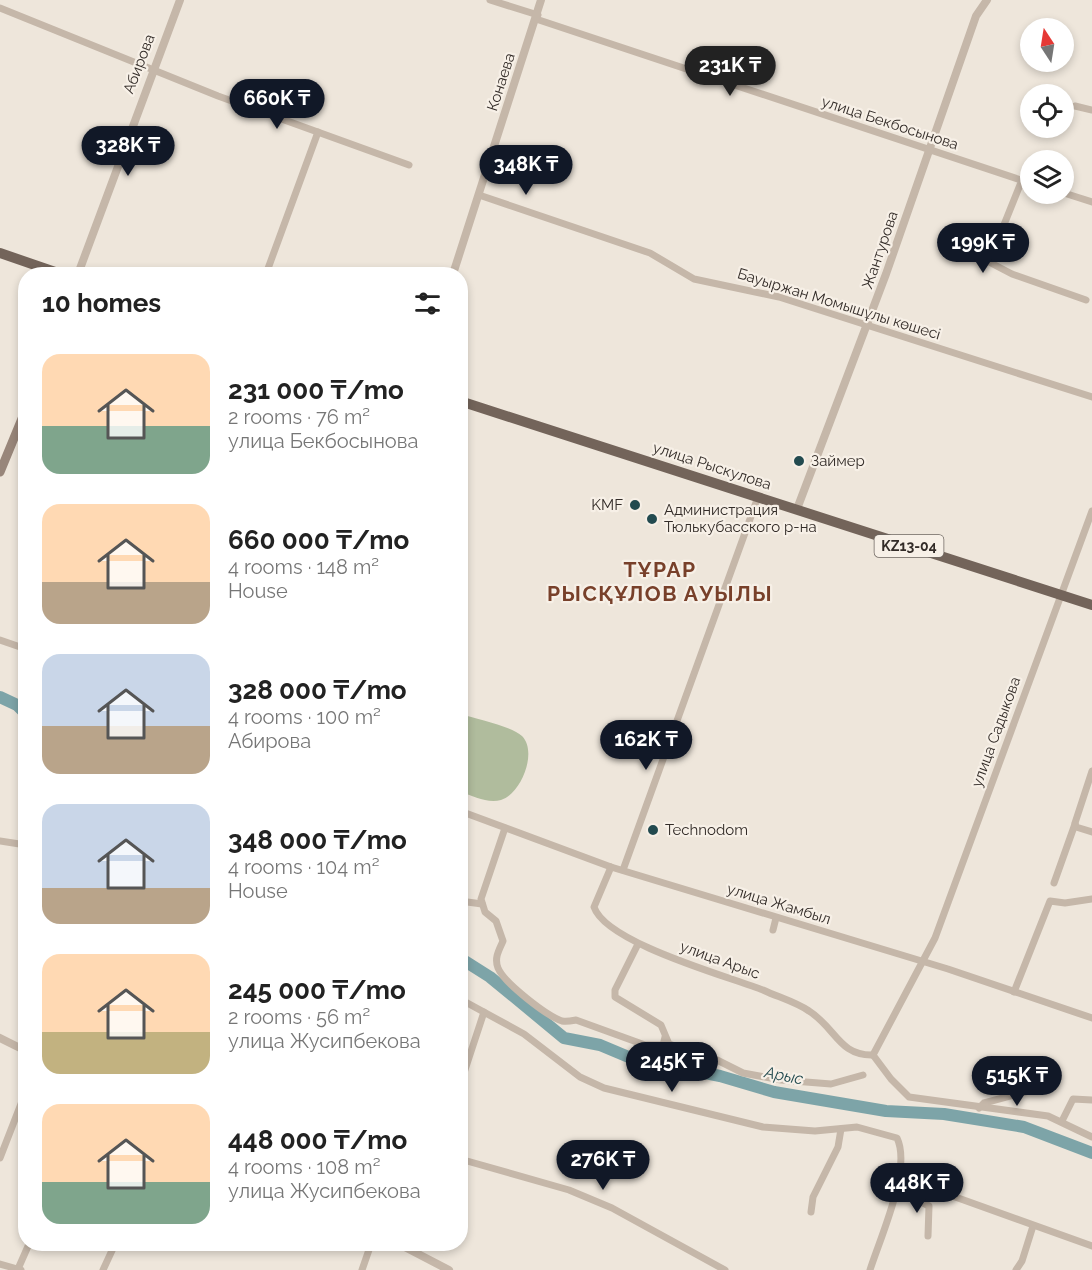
<!DOCTYPE html>
<html lang="en">
<head>
<meta charset="utf-8">
<style>
	:root { --surface:#fff; --page:#f6f6f6; --text:#222; --muted:#767676; --accent:#111827 }
	body { margin:0; font-family:Raleway,sans-serif; background:var(--page); color:var(--text); height:100vh; display:flex; flex-direction:column; font-size:22px; white-space:nowrap }
	* { box-sizing:border-box; margin:0 }
	p { font-size:20px; color:var(--muted) }
	.icon { flex:none; width:33px; height:33px; fill:none; stroke:currentColor; stroke-width:2; stroke-linecap:round; stroke-linejoin:round }
	.map { position:relative; flex:1; overflow:hidden }
	.drawer { position:absolute; left:18px; top:267px; width:450px; height:984px; display:flex; flex-direction:column; background:var(--surface); border-radius:24px; box-shadow:0 3px 9px #0003 }
	.drawer>* { flex:none }
	.needle { width:39px; rotate:348deg }
	.tools { position:absolute; left:1020px; top:18px; display:grid; gap:12px }
	.tools a { display:grid; place-items:center; width:54px; height:54px; border-radius:50%; background:var(--surface); box-shadow:0 3px 9px #0003; font-size:30px }
	.price { position:absolute; translate:-50% -51px; padding:0 14px; border-radius:21px; background:var(--accent); color:#fff; font-size:20px; line-height:39px; filter:drop-shadow(0 2px 3px #0008) }
	.price::after { content:''; position:absolute; left:50%; top:36px; width:18px; height:14px; margin-left:-9px; background:inherit; clip-path:polygon(0 0,100% 0,50% 100%) }
	.price.selected { background:#222; color:#fff }
	ul { padding:0; list-style:none }
	li { display:flex; align-items:center; gap:18px; height:150px; padding:0 24px }
	li span { display:grid; place-items:center; flex:none; width:168px; height:120px; border-radius:18px; color:#555 }
	li>.icon { margin-inline-start:auto }
	span .icon { width:72px; height:72px; fill:#fffc; stroke-width:1 }
	li b { font-size:26px }
	h2 { display:flex; justify-content:space-between; align-items:center; height:72px; padding:0 24px; font-size:26px }
	.map>svg:first-child { display:block }
	.green { fill:#b0bc9d }
	.lines { fill:none; stroke-linecap:round; stroke-linejoin:round }
	.river { stroke:#7da4a8; stroke-width:12 }
	.minor { stroke:#c5b7a9; stroke-width:7 }
	.tertiary { stroke:#c5b7a9; stroke-width:8 }
	.secondary { stroke:#98867a; stroke-width:9 }
	.primary { stroke:#73645a; stroke-width:10 }
	.poi-dot { fill:#224a4f; stroke:#f7f0e7; stroke-width:2 }
	.labels { text-anchor:middle; stroke-width:4.5; stroke-linejoin:round; paint-order:stroke }
	.shield { fill:#f7f0e7; stroke:#6e6761; stroke-width:1.5 }
	.shield-label { font-size:14px; font-weight:bold; fill:#332c28 }
	.street-label { font-size:15px; fill:#332c28; stroke:#f7f0e7 }
	.poi-label { font-size:15px; fill:#332c28; stroke:#f7f0e7; text-anchor:start }
	.water-label { font-size:16px; font-style:italic; fill:#224a4f; stroke:#f7f0e7 }
	.district-label { font-size:21px; font-weight:bold; letter-spacing:1.5px; fill:#78402a; stroke:#f7f0e7 }
</style>
</head>
<body>
<div class="map">
<svg width="1092" height="1270" viewBox="0 0 1092 1270">
	<rect width="100%" height="100%" fill="#eee6db"/>
	<path class="green" d="M461,714C476,719 511,726 522,736C538,752 521,794 501,800C488,804 473,796 461,792Z"/>
	<g class="lines">
		<g class="river">
			<polyline points="0,697 17,705 26,714"/>
			<polyline points="460,958 490,977 564,1038 600,1045 631,1058 720,1076 774,1092 886,1111 944,1114 1024,1127 1092,1153"/>
		</g>
		<g class="minor">
			<polyline points="490,0 538,15"/>
			<polyline points="0,8 218,96 409,165"/>
			<polyline points="536,19 1030,183"/>
			<polyline points="1075,106 1092,110"/>
			<polyline points="1022,180 989,262 1012,274 1086,300"/>
			<polyline points="1064,193 1092,202"/>
			<polyline points="479,195 650,253 694,279 779,297 1092,397"/>
			<polyline points="266,274 318,132"/>
			<polyline points="1092,511 935,938 873,1055 891,1079 909,1097 1048,1116 1092,1137"/>
			<polyline points="0,640 26,649"/>
			<polyline points="1092,771 1075,823 1076,827 1092,832"/>
			<polyline points="460,811 611,867 948,969 1092,1018"/>
			<path d="M505,828L481,899L485,912L496,921L503,941C499,950 494,958 498,968C504,983 547,1016 562,1021C567,1022 571,1021 576,1020L645,1045H663L665,1037"/>
			<polyline points="0,841 26,845"/>
			<path d="M611,867L594,907C606,943 727,976 763,990C778,997 796,1002 809,1011C836,1028 839,1056 873,1055"/>
			<polyline points="623,870 758,497"/>
			<polyline points="1054,883 1075,824"/>
			<polyline points="460,901 482,904"/>
			<polyline points="773,930 776,918"/>
			<polyline points="638,944 615,990 615,997 661,1025 669,1044 717,1060 743,1073 781,1080 831,1084 863,1075"/>
			<polyline points="1014,992 1050,901 1065,903 1092,899"/>
			<path d="M460,999L524,1034L580,1077L604,1088L763,1127L815,1131L857,1127L897,1138C912,1169 880,1238 870,1270"/>
			<polyline points="460,1085 484,1012"/>
			<polyline points="979,1108 984,1103 1036,1089"/>
			<polyline points="1062,1121 1073,1099 1092,1100"/>
			<polyline points="0,1158 26,1091"/>
			<polyline points="460,1159 569,1190 612,1208 725,1270"/>
			<polyline points="900,1172 908,1180 1092,1246"/>
			<polyline points="893,1197 913,1198 929,1206 928,1236"/>
			<polyline points="811,1212 813,1197 838,1147 841,1129"/>
			<polyline points="0,1264 21,1270"/>
			<polyline points="18,1269 29,1244"/>
			<polyline points="103,1270 115,1244"/>
			<polyline points="362,1270 371,1244"/>
			<polyline points="1016,1270 1022,1261 1033,1226"/>
		</g>
		<g class="tertiary">
			<polyline points="78,274 180,0"/>
			<polyline points="453,274 541,0"/>
			<polyline points="797,509 886,274 976,16 987,0"/>
			<polyline points="0,1038 26,1051"/>
			<polyline points="399,1244 449,1270"/>
		</g>
		<polyline class="secondary" points="0,472 26,409"/>
		<g class="primary">
			<polyline points="0,253 61,274"/>
			<polyline points="460,401 1092,605"/>
		</g>
	</g>
	<g class="poi-dot">
		<circle cx="799" cy="461" r="6"/>
		<circle cx="635" cy="505" r="6"/>
		<circle cx="652" cy="519" r="6"/>
		<circle cx="653" cy="830" r="6"/>
	</g>
	<g class="labels">
		<rect class="shield" x="874.5" y="535" width="69" height="22" rx="4.5"/>
		<g class="shield-label">
			<text x="909" y="551">KZ13-04</text>
		</g>
		<g class="street-label">
			<text transform="translate(139 64) rotate(-69)" y="5">Абирова</text>
			<text transform="translate(501 82) rotate(-72)" y="5">Конаева</text>
			<text transform="translate(890 123) rotate(18)" y="5">улица Бекбосынова</text>
			<text transform="translate(880 250) rotate(-71)" y="5">Жантурова</text>
			<text transform="translate(839 304) rotate(17)" y="5">Бауыржан Момышұлы көшесі</text>
			<text transform="translate(712 466) rotate(18)" y="5">улица Рыскулова</text>
			<text transform="translate(996 732) rotate(-70)" y="5">улица Садыкова</text>
			<text transform="translate(779 904) rotate(17)" y="5">улица Жамбыл</text>
			<text transform="translate(720 960) rotate(20)" y="5">улица Арыс</text>
		</g>
		<g class="poi-label">
			<text x="811" y="466">Займер</text>
			<text x="623" y="510" text-anchor="end">KMF</text>
			<text x="664" y="515">Администрация<tspan x="664" dy="17">Тюлькубасского р-на</tspan></text>
			<text x="665" y="835">Technodom</text>
		</g>
		<g class="water-label">
			<text transform="translate(784 1075) rotate(11)" y="6">Арыс</text>
		</g>
		<g class="district-label">
			<text x="660" y="577">ТҰРАР<tspan x="660" dy="24">РЫСҚҰЛОВ АУЫЛЫ</tspan></text>
		</g>
	</g>
</svg>
<div class="tools">
<a><svg class="needle" viewBox="-14 -14 28 28"><path d="M0-13l5 13h-10z" fill="#e53935"/><path d="M0 13l5-13h-10z" fill="#767676"/></svg></a>
<a><svg class="icon" aria-label="locate" viewBox="0 0 24 24"><circle cx="12" cy="12" r="6"/><path d="M12 2v4M12 18v4M2 12h4M18 12h4"/></svg></a>
<a><svg class="icon" aria-label="layers" viewBox="0 0 24 24"><path d="M12 4l9 5-9 5-9-5zM3 14l9 5 9-5"/></svg></a>
</div>
<b class="price selected" style="left:730px;top:97px">231K ₸</b>
<b class="price" style="left:277px;top:130px">660K ₸</b>
<b class="price" style="left:128px;top:177px">328K ₸</b>
<b class="price" style="left:526px;top:196px">348K ₸</b>
<b class="price" style="left:983px;top:274px">199K ₸</b>
<b class="price" style="left:646px;top:771px">162K ₸</b>
<b class="price" style="left:672px;top:1093px">245K ₸</b>
<b class="price" style="left:1017px;top:1107px">515K ₸</b>
<b class="price" style="left:603px;top:1191px">276K ₸</b>
<b class="price" style="left:917px;top:1214px">448K ₸</b>
<section class="drawer">
<h2>10 homes<svg class="icon" aria-label="filters" viewBox="0 0 24 24"><path d="M4 7h16M4 17h16"/><circle cx="9" cy="7" r="2"/><circle cx="15" cy="17" r="2"/></svg></h2>
<ul>
<li><span style="background:linear-gradient(#ffd9b3 60%,#7fa58c 0)"><svg class="icon" aria-label="home" viewBox="0 0 24 24"><path d="M3 11l9-7 9 7M6 9v11h12V9"/></svg></span><div><b>231 000 ₸/mo</b><p>2 rooms · 76 m²</p><p>улица Бекбосынова</p></div></li>
<li><span style="background:linear-gradient(#ffd9b3 65%,#b9a48a 0)"><svg class="icon" aria-label="home" viewBox="0 0 24 24"><path d="M3 11l9-7 9 7M6 9v11h12V9"/></svg></span><div><b>660 000 ₸/mo</b><p>4 rooms · 148 m²</p><p>House</p></div></li>
<li><span style="background:linear-gradient(#c9d6e8 60%,#b9a48a 0)"><svg class="icon" aria-label="home" viewBox="0 0 24 24"><path d="M3 11l9-7 9 7M6 9v11h12V9"/></svg></span><div><b>328 000 ₸/mo</b><p>4 rooms · 100 m²</p><p>Абирова</p></div></li>
<li><span style="background:linear-gradient(#c9d6e8 70%,#b9a48a 0)"><svg class="icon" aria-label="home" viewBox="0 0 24 24"><path d="M3 11l9-7 9 7M6 9v11h12V9"/></svg></span><div><b>348 000 ₸/mo</b><p>4 rooms · 104 m²</p><p>House</p></div></li>
<li><span style="background:linear-gradient(#ffd9b3 65%,#c2b280 0)"><svg class="icon" aria-label="home" viewBox="0 0 24 24"><path d="M3 11l9-7 9 7M6 9v11h12V9"/></svg></span><div><b>245 000 ₸/mo</b><p>2 rooms · 56 m²</p><p>улица Жусипбекова</p></div></li>
<li><span style="background:linear-gradient(#ffd9b3 65%,#7fa58c 0)"><svg class="icon" aria-label="home" viewBox="0 0 24 24"><path d="M3 11l9-7 9 7M6 9v11h12V9"/></svg></span><div><b>448 000 ₸/mo</b><p>4 rooms · 108 m²</p><p>улица Жусипбекова</p></div></li>
</ul>
</section>
</div>
</body>
</html>
